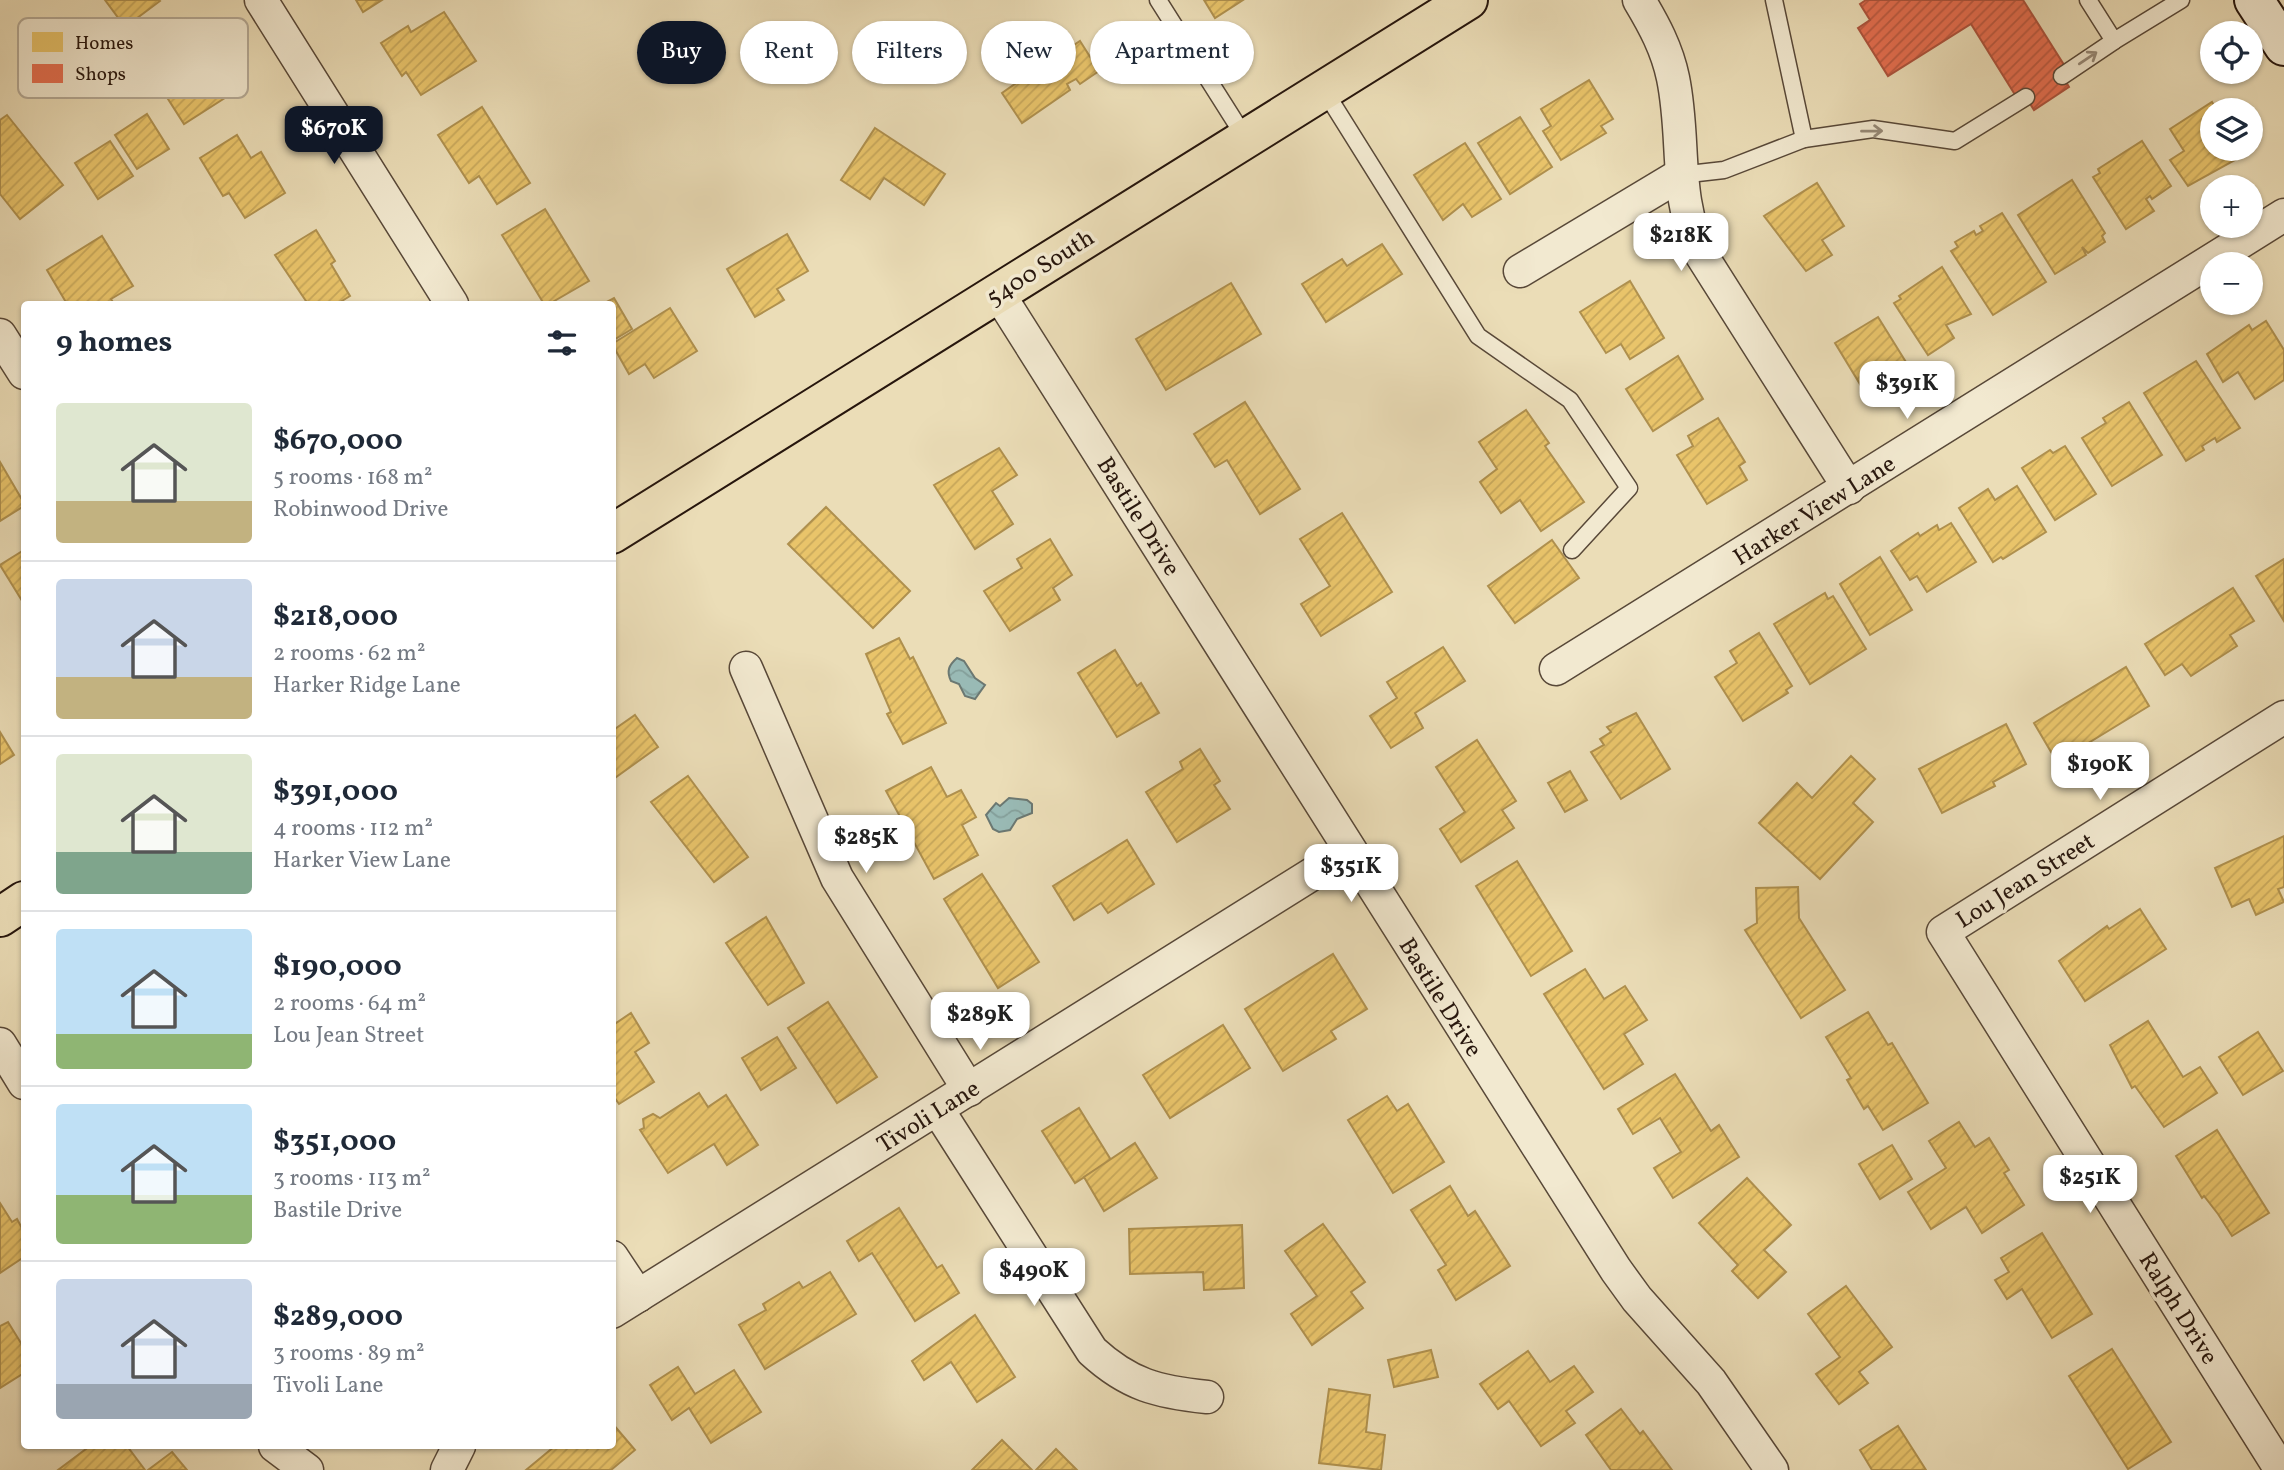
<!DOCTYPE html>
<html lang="en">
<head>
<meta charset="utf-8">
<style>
	:root { --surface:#fff; --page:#f2f2f3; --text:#1f2937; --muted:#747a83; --line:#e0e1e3; --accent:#111827 }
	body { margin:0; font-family:Vollkorn,serif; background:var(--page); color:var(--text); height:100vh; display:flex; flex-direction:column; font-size:26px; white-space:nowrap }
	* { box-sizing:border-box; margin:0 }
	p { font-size:23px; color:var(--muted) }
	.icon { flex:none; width:38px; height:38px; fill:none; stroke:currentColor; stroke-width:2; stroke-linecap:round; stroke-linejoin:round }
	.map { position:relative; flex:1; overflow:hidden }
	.side { position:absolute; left:21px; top:301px; width:595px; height:1148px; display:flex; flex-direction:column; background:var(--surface); border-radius:7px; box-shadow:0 2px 5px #0004 }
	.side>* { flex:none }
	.hud { position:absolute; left:637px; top:21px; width:665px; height:63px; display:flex; gap:14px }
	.tools { position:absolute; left:2200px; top:21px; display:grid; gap:14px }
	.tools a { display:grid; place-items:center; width:63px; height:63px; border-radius:50%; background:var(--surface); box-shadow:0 2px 5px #0004; font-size:35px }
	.price { position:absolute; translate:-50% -60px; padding:0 16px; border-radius:14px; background:#fff; color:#222; font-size:23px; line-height:46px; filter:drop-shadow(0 2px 4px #0008) }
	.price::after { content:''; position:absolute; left:50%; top:42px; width:21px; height:16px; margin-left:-10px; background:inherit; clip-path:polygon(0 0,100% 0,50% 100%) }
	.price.selected { background:var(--accent); color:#fff }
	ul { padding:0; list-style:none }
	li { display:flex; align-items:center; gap:21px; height:175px; padding:0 35px }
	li+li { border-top:2px solid var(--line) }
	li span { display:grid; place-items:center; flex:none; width:196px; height:140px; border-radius:7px; color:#555 }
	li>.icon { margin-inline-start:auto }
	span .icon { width:84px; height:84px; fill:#fffc; stroke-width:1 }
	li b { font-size:30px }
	h2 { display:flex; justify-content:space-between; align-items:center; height:84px; padding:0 35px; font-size:30px }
	.tag { padding:0 24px; border-radius:32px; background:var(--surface); box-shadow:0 2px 5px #0004; font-size:24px; line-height:63px }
	.tag.selected { background:var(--accent); color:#fff }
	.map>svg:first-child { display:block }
	.water { fill:url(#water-waves); stroke:#6b7872; stroke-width:2 }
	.homes { fill:url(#homes-hatch); stroke:#af904e; stroke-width:2 }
	.shops { fill:url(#shops-hatch); stroke:#ad543d; stroke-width:2 }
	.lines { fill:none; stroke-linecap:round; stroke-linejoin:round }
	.service-casing { stroke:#584838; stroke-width:19 }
	.minor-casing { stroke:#584838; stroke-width:35 }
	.secondary-casing { stroke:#27160d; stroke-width:42 }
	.primary-casing { stroke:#27160d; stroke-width:42 }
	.service { stroke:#f2e9d0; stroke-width:16 }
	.minor { stroke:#f2e9d0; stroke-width:32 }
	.secondary { stroke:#f2e9d0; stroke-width:38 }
	.primary { stroke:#ebddb7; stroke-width:38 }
	.oneway { stroke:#978a78 }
	.labels { text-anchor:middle; stroke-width:7; stroke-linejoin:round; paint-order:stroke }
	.street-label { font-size:24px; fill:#27160d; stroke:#f2e9d0 }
	.key { fill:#f2e9d0; stroke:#b5aa96; stroke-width:2 }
	.key-label { font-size:19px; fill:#27160d }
</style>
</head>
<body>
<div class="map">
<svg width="2284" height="1470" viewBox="0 0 2284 1470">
	<defs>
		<pattern id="water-waves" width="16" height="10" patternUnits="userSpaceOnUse" patternTransform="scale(1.75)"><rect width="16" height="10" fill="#99bab5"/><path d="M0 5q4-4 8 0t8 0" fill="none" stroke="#849f9a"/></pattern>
		<pattern id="homes-hatch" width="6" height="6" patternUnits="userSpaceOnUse" patternTransform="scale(1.75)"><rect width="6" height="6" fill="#e9c46a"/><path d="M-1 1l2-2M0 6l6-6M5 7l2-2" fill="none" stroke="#c8a85b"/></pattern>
		<pattern id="shops-hatch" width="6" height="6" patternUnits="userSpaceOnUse" patternTransform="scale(1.75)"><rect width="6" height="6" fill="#e76f51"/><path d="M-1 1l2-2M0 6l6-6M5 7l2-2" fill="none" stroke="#bb5a42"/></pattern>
	</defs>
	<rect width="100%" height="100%" fill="#ebddb7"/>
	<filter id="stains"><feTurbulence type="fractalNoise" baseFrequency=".00286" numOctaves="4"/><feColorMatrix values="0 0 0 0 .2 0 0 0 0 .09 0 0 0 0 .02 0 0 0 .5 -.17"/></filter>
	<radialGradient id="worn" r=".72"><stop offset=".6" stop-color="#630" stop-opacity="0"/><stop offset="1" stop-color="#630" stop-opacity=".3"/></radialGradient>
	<g class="water">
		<path d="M957,658L964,661L975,678L985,685L975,699L965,696L959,684L951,681C946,671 949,665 957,658Z"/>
		<polygon points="1009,798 1027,800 1032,804 1032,813 1017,819 1010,830 999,832 993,829 986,815 996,803 1000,806"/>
	</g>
	<g class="homes">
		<polygon points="105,0 159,0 160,1 125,27"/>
		<polygon points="356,0 382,0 363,12"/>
		<polygon points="1204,0 1243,0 1215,18"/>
		<polygon points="444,12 476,61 421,95 406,72 402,76 381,43 408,26 411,32"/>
		<polygon points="183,24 228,96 184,124 138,52"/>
		<polygon points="1080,41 1099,71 1080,84 1076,79 1067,84 1070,90 1022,123 1002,93 1019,81 1011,68 1029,54 1038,67 1049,60 1053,66 1062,60 1059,55"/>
		<polygon points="1589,80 1613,119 1601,126 1606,133 1561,160 1543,131 1551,126 1541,109"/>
		<polygon points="2212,102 2217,110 2212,110 2212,149 2243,149 2246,154 2188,186 2170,160 2184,151 2170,129"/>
		<polygon points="482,107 530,183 497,204 479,176 469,183 438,135"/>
		<polygon points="147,114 169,149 137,169 115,135"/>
		<polygon points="7,115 63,185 20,219 0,194 0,120"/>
		<polygon points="1520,117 1552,167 1510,194 1478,143"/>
		<polygon points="875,128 945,174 924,205 884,178 870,199 841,180"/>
		<polygon points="237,135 251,158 261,152 285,193 245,218 229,193 223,196 200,158"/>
		<polygon points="110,141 133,176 98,199 75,163"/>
		<polygon points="2142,141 2171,186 2152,199 2150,196 2146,199 2154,211 2126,229 2093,177 2100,173 2098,169"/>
		<polygon points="1465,143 1501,199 1472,217 1463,204 1443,220 1414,175"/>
		<polygon points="2072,180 2105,233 2102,236 2105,242 2088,253 2082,247 2086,255 2055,274 2018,215"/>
		<polygon points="1817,183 1844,226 1822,240 1832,255 1806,271 1764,216"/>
		<polygon points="545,209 589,281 549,304 544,304 502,235"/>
		<polygon points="2002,213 2046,282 1993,315 1951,251 1958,247 1955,242 1974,231 1976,235 1983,231 1980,226"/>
		<polygon points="316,230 335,261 331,264 350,296 337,304 308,304 275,255"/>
		<polygon points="787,234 808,271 777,289 784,300 755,317 727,269"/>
		<polygon points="102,236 133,286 111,299 114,304 67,304 47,270"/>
		<polygon points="1382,244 1402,274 1326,322 1302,284 1342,259 1347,266"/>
		<polygon points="1942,267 1971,314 1946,325 1954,338 1928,355 1894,303 1901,299 1899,296"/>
		<polygon points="1630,281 1664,338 1630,359 1621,344 1606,353 1580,312"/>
		<polygon points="1231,283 1261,334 1166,390 1136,339"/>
		<polygon points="614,298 632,329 612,341 612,304 603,304"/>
		<polygon points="670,308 697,351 654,378 645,364 629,374 612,344"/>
		<polygon points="1878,317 1909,367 1866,394 1835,343"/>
		<polygon points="2266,321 2284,350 2284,380 2255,399 2238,372 2223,382 2207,354 2249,325 2252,330"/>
		<polygon points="1678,356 1703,399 1653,431 1626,389"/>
		<polygon points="2196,361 2240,428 2217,442 2215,438 2202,446 2204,450 2186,461 2144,393"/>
		<polygon points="1245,402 1300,489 1260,514 1227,460 1215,467 1194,434"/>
		<polygon points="2129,402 2162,455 2112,486 2082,438 2106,423 2103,418"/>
		<polygon points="1526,410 1549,443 1545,446 1584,502 1541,531 1520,500 1501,513 1480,482 1497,469 1479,442"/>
		<polygon points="1718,418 1745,462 1739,466 1747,480 1707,504 1677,455 1693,446 1688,436"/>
		<polygon points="2065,446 2096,494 2055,520 2022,468 2050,450 2053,453"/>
		<polygon points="999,448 1017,475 992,491 1013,524 975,549 934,485"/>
		<polygon points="0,462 24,503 24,506 0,521"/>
		<polygon points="2017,486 2046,532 2003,559 2001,557 1993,562 1959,508 1988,489 1995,500"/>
		<polygon points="826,507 910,591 873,628 788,544"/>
		<polygon points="1342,513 1392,592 1321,636 1301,604 1330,586 1300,539"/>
		<polygon points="1951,523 1976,562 1927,592 1917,576 1910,580 1891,551 1918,533 1920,536 1937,525 1939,530"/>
		<polygon points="1050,539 1072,575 1053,588 1060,600 1010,631 984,591 1022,568 1017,559"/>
		<polygon points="1552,540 1579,578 1515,623 1488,586"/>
		<polygon points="24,550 24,604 0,565"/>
		<polygon points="1880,557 1912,610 1870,635 1840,584"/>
		<polygon points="2284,559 2284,621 2256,576"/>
		<polygon points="2233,588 2254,621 2230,635 2237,646 2191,676 2182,664 2165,675 2145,644"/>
		<polygon points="1825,593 1828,599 1833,596 1866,649 1810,684 1774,624"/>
		<polygon points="1759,633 1792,686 1786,690 1788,693 1743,721 1715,677 1737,663 1730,651"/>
		<polygon points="899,638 910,659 913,657 946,723 903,744 887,714 891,712 866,654"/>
		<polygon points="1443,647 1465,681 1415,713 1423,728 1391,748 1370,716 1397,698 1387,682"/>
		<polygon points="1115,650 1137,686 1141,683 1159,713 1117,737 1078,673"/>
		<polygon points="2126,667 2149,706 2057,762 2034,723"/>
		<polygon points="1636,713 1670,769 1621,799 1591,752 1604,745 1600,739 1611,732 1607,727"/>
		<polygon points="635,715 658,747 612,780 612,731"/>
		<polygon points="2006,724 2026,764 1993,782 1995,786 1942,813 1919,769"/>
		<polygon points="0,732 14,755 0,764"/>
		<polygon points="1477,740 1516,801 1502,810 1514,828 1461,862 1440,829 1465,812 1436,767"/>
		<polygon points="1200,749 1220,781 1214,785 1230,809 1177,842 1146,792 1183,769 1180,762"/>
		<polygon points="1851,756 1875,779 1853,803 1873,822 1820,879 1759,823 1797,783 1812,798"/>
		<polygon points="931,767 947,797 961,790 976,817 962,825 978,855 934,879 886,791"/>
		<polygon points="1570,771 1587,800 1565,812 1548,783"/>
		<polygon points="688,776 748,857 714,882 651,802"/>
		<polygon points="2284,836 2284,887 2278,889 2284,902 2256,915 2249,899 2232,907 2215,868"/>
		<polygon points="1127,840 1154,884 1108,913 1101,903 1074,920 1053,886"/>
		<polygon points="1517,861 1572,951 1531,976 1476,886"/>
		<polygon points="982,874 1039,962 998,988 944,899"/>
		<polygon points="1798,887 1799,918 1845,990 1801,1018 1745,930 1757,923 1756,888"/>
		<polygon points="2140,909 2166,949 2085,1001 2059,961 2107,926 2109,929"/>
		<polygon points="766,917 804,983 768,1005 726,943"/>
		<polygon points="1333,954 1367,1009 1331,1031 1336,1039 1283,1071 1245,1009"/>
		<polygon points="1585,969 1604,999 1625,986 1647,1020 1624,1034 1643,1064 1604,1089 1544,994"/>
		<polygon points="828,1002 877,1077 837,1103 788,1028"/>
		<polygon points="1868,1012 1888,1045 1892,1043 1928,1103 1883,1130 1868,1106 1864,1109 1847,1080 1851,1078 1826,1037"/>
		<polygon points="631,1013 649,1043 635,1052 654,1082 619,1104 612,1094 612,1017 616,1023"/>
		<polygon points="2148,1021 2183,1077 2200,1067 2217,1093 2164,1127 2135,1086 2132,1088 2110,1045"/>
		<polygon points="1223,1025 1250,1068 1170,1118 1143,1075"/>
		<polygon points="2258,1032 2283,1071 2243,1095 2219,1057"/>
		<polygon points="777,1037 796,1068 761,1090 742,1058"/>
		<polygon points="1675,1074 1711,1131 1719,1125 1739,1157 1673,1198 1654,1168 1681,1152 1660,1118 1633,1134 1618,1109"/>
		<polygon points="699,1093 708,1107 726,1095 758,1145 727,1165 714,1144 668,1173 640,1130 644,1128 643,1119 653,1114 660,1118"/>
		<polygon points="1387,1096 1397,1111 1408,1104 1444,1162 1393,1193 1348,1120"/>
		<polygon points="1079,1108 1111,1160 1075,1183 1042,1131"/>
		<polygon points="1959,1122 1975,1147 1989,1138 2009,1170 2004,1173 2024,1205 1982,1233 1966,1207 1931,1229 1908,1192 1946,1168 1929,1141"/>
		<polygon points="2217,1130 2269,1213 2232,1236 2218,1214 2204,1196 2202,1198 2176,1156"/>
		<polygon points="1135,1143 1157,1178 1104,1211 1084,1177"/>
		<polygon points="1892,1145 1912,1179 1880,1199 1859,1164"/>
		<polygon points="1747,1178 1791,1225 1764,1250 1786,1272 1758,1298 1732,1271 1738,1265 1699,1223"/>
		<polygon points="1450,1186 1468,1216 1475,1211 1510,1266 1456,1300 1438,1270 1446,1265 1411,1210"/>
		<polygon points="0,1203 12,1222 17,1219 24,1232 24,1257 0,1273"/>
		<polygon points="899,1208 937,1268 942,1265 959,1293 915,1321 872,1253 859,1261 847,1241"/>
		<polygon points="1323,1224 1365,1282 1351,1292 1363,1308 1312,1345 1291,1314 1317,1296 1285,1251"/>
		<polygon points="1242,1225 1244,1288 1204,1290 1203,1272 1130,1274 1129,1229"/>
		<polygon points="2042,1233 2092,1314 2052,1338 2022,1289 2007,1299 1995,1280 2009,1272 2001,1258"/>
		<polygon points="830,1272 856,1314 765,1369 739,1325 766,1310 763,1304 799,1282 803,1288"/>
		<polygon points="1846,1286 1892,1347 1859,1372 1868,1383 1839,1404 1816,1374 1840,1357 1808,1314"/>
		<polygon points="975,1315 1015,1377 977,1402 951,1362 924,1380 912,1361"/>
		<polygon points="8,1322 24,1348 24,1373 0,1388 0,1326"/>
		<polygon points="2112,1349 2171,1442 2128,1469 2069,1376"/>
		<polygon points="1431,1350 1438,1377 1394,1387 1388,1360"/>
		<polygon points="1528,1351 1550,1382 1574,1366 1593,1392 1566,1411 1575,1423 1541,1446 1509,1401 1498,1409 1480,1384"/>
		<polygon points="678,1367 695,1394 734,1370 761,1412 711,1443 689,1408 672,1420 650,1385"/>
		<polygon points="1329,1389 1370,1395 1366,1432 1385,1435 1381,1470 1319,1463"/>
		<polygon points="1621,1409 1640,1434 1643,1431 1672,1470 1611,1470 1586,1435"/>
		<polygon points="612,1423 635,1450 611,1470 526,1470 555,1446 612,1446"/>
		<polygon points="1898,1426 1926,1470 1872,1470 1860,1450"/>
		<polygon points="1002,1440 1032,1470 972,1470"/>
		<polygon points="90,1446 127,1446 145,1470 58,1470"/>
		<polygon points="1056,1449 1077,1470 1036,1470"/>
		<polygon points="172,1452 187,1470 148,1470"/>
	</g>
	<polygon class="shops" points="1866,0 2023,0 2066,68 2060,72 2069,87 2034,110 2024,94 2017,98 1971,24 1888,76 1858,28 1870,20 1860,4"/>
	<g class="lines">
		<g class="service-casing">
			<g id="service">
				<polyline points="1158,0 1246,139"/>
				<polyline points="2088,0 2114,41 2181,0"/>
				<polyline points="2062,76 2114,41"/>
				<polyline points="1324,90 1478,336 1570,400 1629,488 1572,550"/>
				<polyline points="1804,139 1873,129 1955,141 2026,97"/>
				<polyline points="1680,175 1724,170 1804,139 1774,0"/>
			</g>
		</g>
		<g class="minor-casing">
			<g id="minor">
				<polyline points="261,0 452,304"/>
				<path d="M1639,0C1654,25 1667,49 1673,78C1686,141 1673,196 1702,256L1849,488"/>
				<polyline points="1520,271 1680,175"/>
				<polyline points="998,293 1616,1270 1637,1299 1711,1382 1772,1470"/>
				<polyline points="0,335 24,373"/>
				<polyline points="746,668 837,878 969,1090"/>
				<polyline points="1556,669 2284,215"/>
				<polyline points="0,1044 24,1083"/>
				<path d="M938,1110L1092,1351C1129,1385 1158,1392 1207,1397"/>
				<polyline points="612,1257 638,1296"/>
				<polyline points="612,1312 1349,851"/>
				<polyline points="275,1446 307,1470"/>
				<polyline points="447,1470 459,1446"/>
				<polyline points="2281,1470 1943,932 2284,717"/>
			</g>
		</g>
		<g class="secondary-casing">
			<polyline id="secondary" points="2254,0 2284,46"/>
		</g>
		<g class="primary-casing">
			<g id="primary">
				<polyline points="612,534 1468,0"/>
				<polyline points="0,917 24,901"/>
			</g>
		</g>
		<use href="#service" class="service"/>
		<use href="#minor" class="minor"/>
		<use href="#secondary" class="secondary"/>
		<use href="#primary" class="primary"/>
	</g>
	<defs><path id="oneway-shaft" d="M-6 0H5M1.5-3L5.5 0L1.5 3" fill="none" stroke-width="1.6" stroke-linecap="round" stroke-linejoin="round" transform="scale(1.75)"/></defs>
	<g class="oneway">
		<use href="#oneway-shaft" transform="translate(2088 58) rotate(-34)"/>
		<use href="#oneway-shaft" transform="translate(1872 131) rotate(-1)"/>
	</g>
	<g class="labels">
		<g class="street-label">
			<text transform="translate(1040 267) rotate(-32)" y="8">5400 South</text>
			<text transform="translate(1814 510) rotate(-32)" y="8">Harker View Lane</text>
			<text transform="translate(1139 516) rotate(58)" y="8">Bastile Drive</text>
			<text transform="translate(2025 880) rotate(-32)" y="8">Lou Jean Street</text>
			<text transform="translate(1441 997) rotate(58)" y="8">Bastile Drive</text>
			<text transform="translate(928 1116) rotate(-32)" y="8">Tivoli Lane</text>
			<text transform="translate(2179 1308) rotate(58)" y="8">Ralph Drive</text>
		</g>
	</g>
	<rect x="18" y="18" width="230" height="80" rx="10" class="key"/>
	<rect x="32" y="32" width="31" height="20" fill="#e9c46a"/>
	<rect x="32" y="64" width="31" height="19" fill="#e76f51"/>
	<g class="key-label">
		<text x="75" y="49">Homes</text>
		<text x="75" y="80">Shops</text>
	</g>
	<rect width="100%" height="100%" filter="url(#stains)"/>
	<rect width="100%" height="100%" fill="url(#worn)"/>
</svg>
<div class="tools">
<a><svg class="icon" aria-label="locate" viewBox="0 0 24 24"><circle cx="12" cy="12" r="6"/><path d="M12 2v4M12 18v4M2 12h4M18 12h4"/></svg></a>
<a><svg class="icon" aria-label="layers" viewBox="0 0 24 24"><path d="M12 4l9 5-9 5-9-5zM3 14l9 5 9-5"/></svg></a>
<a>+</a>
<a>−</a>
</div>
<b class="price selected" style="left:334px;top:166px">$670K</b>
<b class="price" style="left:1681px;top:273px">$218K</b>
<b class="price" style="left:1907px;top:421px">$391K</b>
<b class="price" style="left:2100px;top:802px">$190K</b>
<b class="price" style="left:866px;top:875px">$285K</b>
<b class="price" style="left:1351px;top:904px">$351K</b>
<b class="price" style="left:980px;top:1052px">$289K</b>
<b class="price" style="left:2090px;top:1215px">$251K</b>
<b class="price" style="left:1034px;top:1308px">$490K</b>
<div class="hud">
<a class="tag selected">Buy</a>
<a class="tag">Rent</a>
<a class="tag">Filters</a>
<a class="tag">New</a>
<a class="tag">Apartment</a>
</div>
<section class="side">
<h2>9 homes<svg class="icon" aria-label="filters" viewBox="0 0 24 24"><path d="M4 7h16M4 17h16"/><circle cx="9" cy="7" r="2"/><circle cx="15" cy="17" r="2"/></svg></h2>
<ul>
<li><span style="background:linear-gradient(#dfe7d0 70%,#c2b280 0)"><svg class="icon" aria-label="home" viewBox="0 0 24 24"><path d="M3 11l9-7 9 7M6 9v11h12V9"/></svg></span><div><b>$670,000</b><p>5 rooms · 168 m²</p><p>Robinwood Drive</p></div></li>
<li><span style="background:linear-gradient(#c9d6e8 70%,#c2b280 0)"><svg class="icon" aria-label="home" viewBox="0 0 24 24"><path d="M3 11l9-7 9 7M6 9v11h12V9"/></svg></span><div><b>$218,000</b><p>2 rooms · 62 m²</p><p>Harker Ridge Lane</p></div></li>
<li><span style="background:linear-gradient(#dfe7d0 70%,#7fa58c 0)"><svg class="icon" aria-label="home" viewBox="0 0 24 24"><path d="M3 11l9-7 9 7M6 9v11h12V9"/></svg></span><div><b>$391,000</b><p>4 rooms · 112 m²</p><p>Harker View Lane</p></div></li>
<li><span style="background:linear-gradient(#bfe0f5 75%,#8fb573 0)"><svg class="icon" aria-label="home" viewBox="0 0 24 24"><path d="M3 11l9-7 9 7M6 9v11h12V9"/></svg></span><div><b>$190,000</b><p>2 rooms · 64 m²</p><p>Lou Jean Street</p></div></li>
<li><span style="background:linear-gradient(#bfe0f5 65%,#8fb573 0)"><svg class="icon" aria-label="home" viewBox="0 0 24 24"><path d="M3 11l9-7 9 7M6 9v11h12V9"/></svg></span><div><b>$351,000</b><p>3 rooms · 113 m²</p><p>Bastile Drive</p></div></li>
<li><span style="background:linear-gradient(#c9d6e8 75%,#9aa5b1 0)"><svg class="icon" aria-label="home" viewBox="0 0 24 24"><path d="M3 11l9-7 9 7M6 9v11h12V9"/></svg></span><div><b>$289,000</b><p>3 rooms · 89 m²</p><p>Tivoli Lane</p></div></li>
</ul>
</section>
</div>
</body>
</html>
